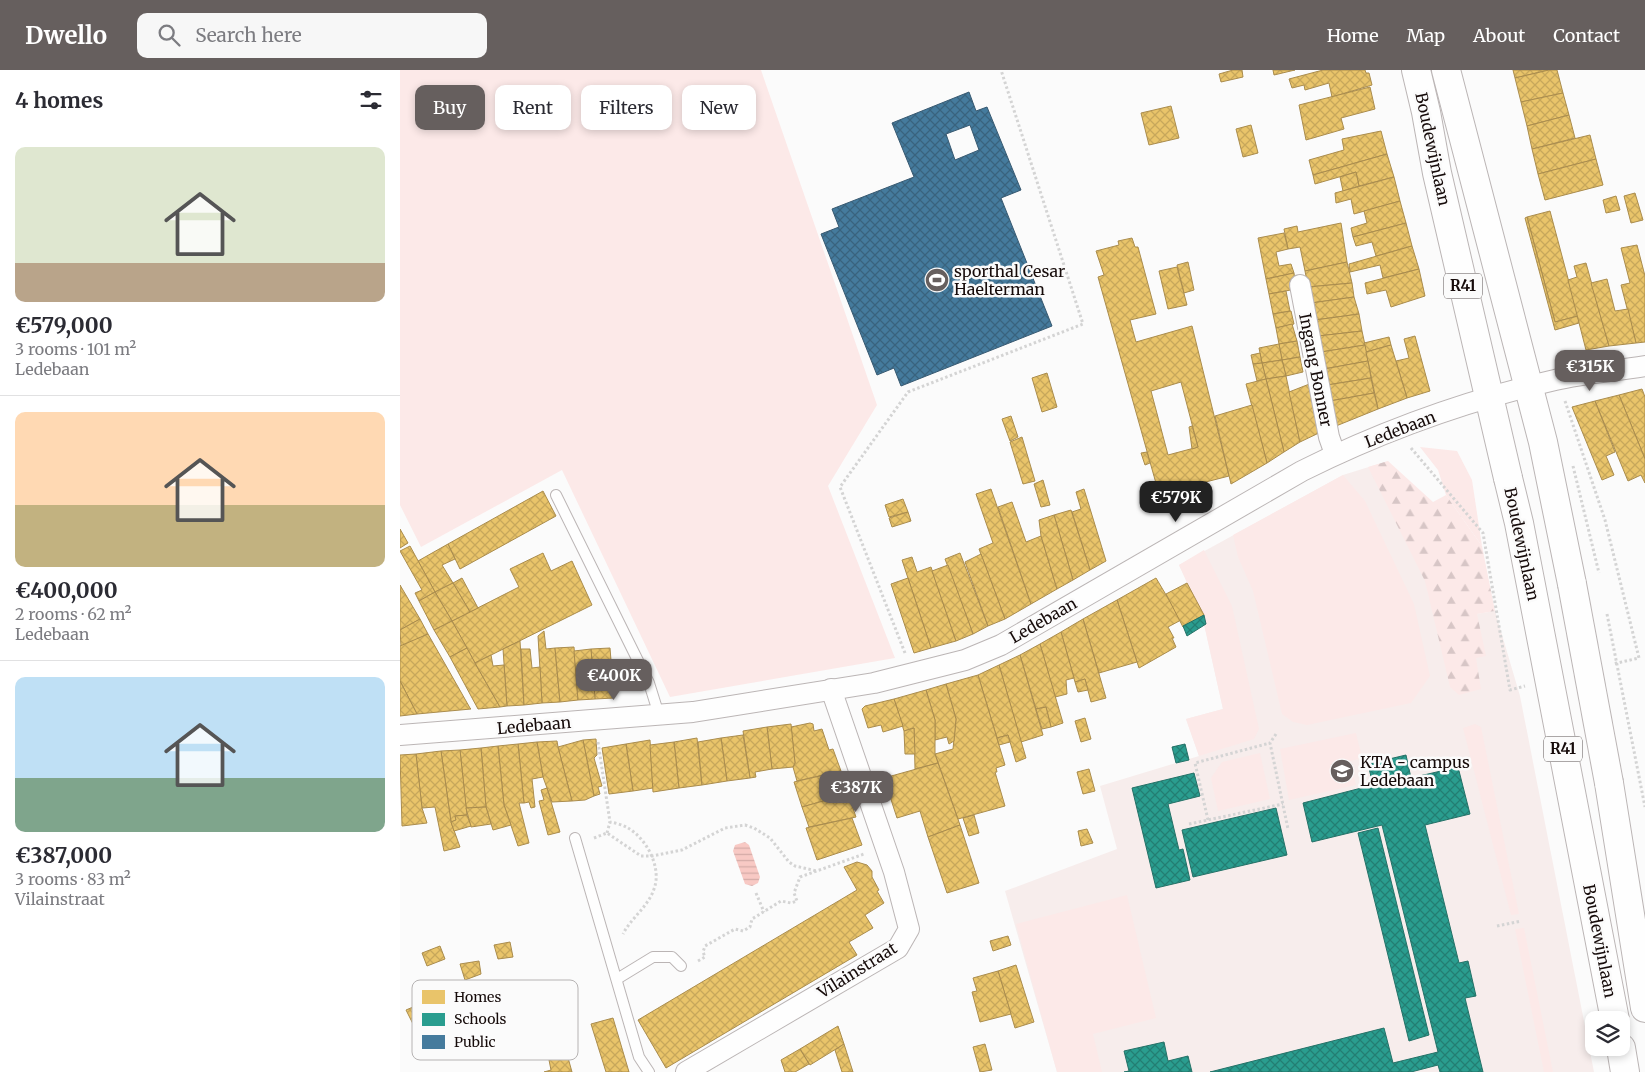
<!DOCTYPE html>
<html lang="en">
<head>
<meta charset="utf-8">
<style>
	:root { --surface:#fff; --page:#f7f7f7; --text:#2b2b33; --muted:#7c7c81; --line:#e1e1e2; --accent:#665f5e }
	body { margin:0; font-family:Merriweather,serif; background:var(--page); color:var(--text); height:100vh; display:flex; flex-direction:column; font-size:19px; white-space:nowrap }
	* { box-sizing:border-box; margin:0 }
	p { font-size:16px; color:var(--muted) }
	.icon { flex:none; width:28px; height:28px; fill:none; stroke:currentColor; stroke-width:2; stroke-linecap:round; stroke-linejoin:round }
	.map { position:relative; flex:1; overflow:hidden }
	.drawer { display:flex; flex-direction:column; background:var(--surface); width:400px }
	.drawer>* { flex:none }
	.guide { position:absolute; left:15px; top:15px; width:475px; height:45px; display:flex; gap:10px }
	.controls { position:absolute; left:1185px; top:941px; display:grid; gap:10px }
	.controls a { display:grid; place-items:center; width:45px; height:45px; border-radius:10px; background:var(--surface); box-shadow:0 2px 8px #0003; font-size:25px }
	.price { position:absolute; translate:-50% -42px; padding:0 11px; border-radius:10px; background:var(--accent); color:#fff; font-size:16px; line-height:32px; filter:drop-shadow(0 1px 2px #0008) }
	.price::after { content:''; position:absolute; left:50%; top:30px; width:15px; height:11px; margin-left:-8px; background:inherit; clip-path:polygon(0 0,100% 0,50% 100%) }
	.price.selected { background:#222; color:#fff }
	ul { padding:0; list-style:none }
	li { display:grid; align-content:center; gap:10px; height:265px; padding:0 15px }
	li+li { border-top:1px solid var(--line) }
	li span { display:grid; place-items:center; height:155px; border-radius:10px; color:#555 }
	li>.icon { margin-inline-start:auto }
	span .icon { width:90px; height:90px; fill:#fffc; stroke-width:1 }
	li b { font-size:21px }
	h2 { display:flex; justify-content:space-between; align-items:center; height:60px; padding:0 15px; font-size:21px }
	.tag { padding:0 18px; border-radius:10px; background:var(--surface); box-shadow:0 2px 8px #0003; font-size:18px; line-height:45px }
	.tag.selected { background:var(--accent); color:#fff }
	header { display:flex; align-items:center; gap:30px; box-sizing:border-box; height:70px; padding:0 25px; background:var(--accent); color:#fff }
	header strong { font-size:24px }
	nav { display:flex; gap:28px; margin-inline-start:auto; font-size:18px }
	.search { width:350px; height:45px; background:var(--page); display:flex; align-items:center; gap:12px; box-sizing:border-box; padding:0 18px; border-radius:10px; color:var(--muted); font-size:19px }
	main { display:flex; flex:1; min-height:0 }
	.map>svg:first-child { display:block }
	.built { fill:#f7edec }
	.grass { fill:#fce9e8 }
	.forest { fill:url(#forest-firs) }
	.water { fill:url(#water-rules) }
	.homes { fill:url(#homes-cross-hatch); stroke:#aa8c4d; fill-rule:evenodd }
	.schools { fill:url(#schools-cross-hatch); stroke:#247167 }
	.public { fill:url(#public-cross-hatch); stroke:#375971; fill-rule:evenodd }
	.lines { fill:none; stroke-linecap:round; stroke-linejoin:round }
	.lane-casing { stroke:#bbb5b5; stroke-width:12 }
	.street-casing { stroke:#bbb5b5; stroke-width:22 }
	.primary-casing { stroke:#bbb5b5; stroke-width:30 }
	.path { stroke:#d4d4d4; stroke-width:3; stroke-dasharray:2.5 2.5; stroke-linecap:butt }
	.lane { stroke:#fefefe; stroke-width:10 }
	.street { stroke:#fefefe; stroke-width:20 }
	.primary { stroke:#fefefe; stroke-width:28 }
	.primary-bridge-casing { stroke:#bbb5b5; stroke-width:30; stroke-linecap:butt }
	.path-bridge { stroke:#d4d4d4; stroke-width:3; stroke-dasharray:2.5 2.5; stroke-linecap:butt }
	.primary-bridge { stroke:#fefefe; stroke-width:28 }
	.labels { text-anchor:middle; stroke-width:5; stroke-linejoin:round; paint-order:stroke }
	.shield { fill:#fbfbfb; stroke:#5b5352; stroke-width:1 }
	.shield-label { font-size:15px; font-weight:bold; fill:#160b0a }
	.street-label { font-size:16px; fill:#160b0a; stroke:#fbfbfb }
	.poi-label { font-size:16px; fill:#160b0a; stroke:#fbfbfb; text-anchor:start }
	.key { fill:#fbfbfb; stroke:#b6b3b3; stroke-width:1 }
	.key-label { font-size:14px; fill:#160b0a }
</style>
</head>
<body>
<header>
<strong>Dwello</strong>
<div class="search"><svg class="icon" aria-label="search" viewBox="0 0 24 24"><circle cx="10" cy="10" r="6"/><path d="M15 15l6 6"/></svg>Search here</div>
<nav><a>Home</a><a>Map</a><a>About</a><a>Contact</a></nav>
</header>
<main>
<section class="drawer">
<h2>4 homes<svg class="icon" aria-label="filters" viewBox="0 0 24 24"><path d="M4 7h16M4 17h16"/><circle cx="9" cy="7" r="2"/><circle cx="15" cy="17" r="2"/></svg></h2>
<ul>
<li><span style="background:linear-gradient(#dfe7d0 75%,#b9a48a 0)"><svg class="icon" aria-label="home" viewBox="0 0 24 24"><path d="M3 11l9-7 9 7M6 9v11h12V9"/></svg></span><div><b>€579,000</b><p>3 rooms · 101 m²</p><p>Ledebaan</p></div></li>
<li><span style="background:linear-gradient(#ffd9b3 60%,#c2b280 0)"><svg class="icon" aria-label="home" viewBox="0 0 24 24"><path d="M3 11l9-7 9 7M6 9v11h12V9"/></svg></span><div><b>€400,000</b><p>2 rooms · 62 m²</p><p>Ledebaan</p></div></li>
<li><span style="background:linear-gradient(#bfe0f5 65%,#7fa58c 0)"><svg class="icon" aria-label="home" viewBox="0 0 24 24"><path d="M3 11l9-7 9 7M6 9v11h12V9"/></svg></span><div><b>€387,000</b><p>3 rooms · 83 m²</p><p>Vilainstraat</p></div></li>
</ul>
</section>
<div class="map">
<svg width="1245" height="1002" viewBox="0 0 1245 1002">
	<defs>
		<pattern id="forest-firs" width="22" height="20" patternUnits="userSpaceOnUse" patternTransform="scale(1.25)"><rect width="22" height="20" fill="#fce9e8"/><path d="M5 1l3.5 6h-7zM16 11l3.5 6h-7z" fill="#d7c6c6"/></pattern>
		<pattern id="water-rules" width="6" height="5" patternUnits="userSpaceOnUse" patternTransform="scale(1.25)"><rect width="6" height="5" fill="#f8c9c4"/><path d="M0 2.5h6" fill="none" stroke="#d4aba7"/></pattern>
		<pattern id="homes-cross-hatch" width="8" height="8" patternUnits="userSpaceOnUse" patternTransform="scale(1.25)"><rect width="8" height="8" fill="#e9c46a"/><path d="M0 0l8 8M0 8l8-8" fill="none" stroke="#c7a75b"/></pattern>
		<pattern id="schools-cross-hatch" width="8" height="8" patternUnits="userSpaceOnUse" patternTransform="scale(1.25)"><rect width="8" height="8" fill="#2a9d8f"/><path d="M0 0l8 8M0 8l8-8" fill="none" stroke="#237e73"/></pattern>
		<pattern id="public-cross-hatch" width="8" height="8" patternUnits="userSpaceOnUse" patternTransform="scale(1.25)"><rect width="8" height="8" fill="#457b9d"/><path d="M0 0l8 8M0 8l8-8" fill="none" stroke="#39637e"/></pattern>
	</defs>
	<rect width="100%" height="100%" fill="#fbfbfb"/>
	<polygon class="built" points="988,391 1076,544 1095,541 1120,626 1194,1002 657,1002 605,821 717,779 700,716 799,686 786,649 823,639 802,545 779,495 943,405"/>
	<g class="grass">
		<polygon points="0,0 361,0 477,335 428,416 495,588 270,627 162,400 21,477 0,435"/>
		<polygon points="1020,377 1057,381 1072,410 1082,476 1046,425 1038,400"/>
		<polygon points="943,405 965,431 1014,534 1030,606 1011,633 907,655 893,652 882,644 853,521 838,487 833,465"/>
		<polygon points="804,480 832,536 859,659 854,669 799,686 786,649 823,639 802,545 779,495"/>
		<polygon points="1075,654 1081,657 1119,844 1111,845 1063,658"/>
		<polygon points="956,663 962,688 950,691 956,715 889,730 880,679"/>
		<polygon points="860,683 870,729 818,741 811,708 822,692"/>
		<polygon points="727,825 756,948 693,964 702,1002 657,1002 616,854"/>
		<polygon points="1124,858 1153,1002 1144,1002 1115,859"/>
	</g>
	<polygon class="forest" points="988,391 1033,432 1046,425 1082,476 1095,541 1077,544 1086,586 1076,588 1081,619 1059,625 1050,617 1025,511 968,397"/>
	<polygon class="water" points="345,772 349,775 360,807 358,813 352,816 345,814 333,781 335,775"/>
	<g class="homes">
		<polygon points="833,0 842,0 843,7 821,12 819,4"/>
		<polygon points="873,0 895,0 874,5"/>
		<polygon points="923,0 965,0 966,3 969,3 972,15 932,27 929,13 905,20 904,15 892,18 889,9"/>
		<polygon points="1113,0 1149,0 1115,8"/>
		<polygon points="1149,0 1157,0 1163,23 1121,32 1115,8"/>
		<polygon points="970,17 975,39 941,48 944,59 906,70 899,35"/>
		<polygon points="1163,23 1169,45 1127,56 1121,32"/>
		<polygon points="771,36 779,68 749,75 741,43"/>
		<polygon points="1169,45 1175,68 1132,79 1127,56"/>
		<polygon points="851,55 858,83 843,87 836,59"/>
		<polygon points="981,61 987,84 913,105 909,90 944,80 942,69"/>
		<polygon points="1190,65 1196,89 1138,104 1132,79"/>
		<polygon points="987,84 994,107 959,116 956,102 915,114 913,105"/>
		<polygon points="1196,89 1203,115 1145,130 1138,104"/>
		<polygon points="956,102 959,116 943,121 940,107"/>
		<polygon points="994,107 1000,131 954,144 951,129 936,133 935,123"/>
		<polygon points="1235,123 1243,150 1231,153 1224,126"/>
		<polygon points="1216,126 1220,140 1206,143 1203,130"/>
		<polygon points="1000,131 1006,153 953,167 951,158 967,153 964,141"/>
		<polygon points="1150,141 1178,246 1155,252 1127,147"/>
		<polygon points="1127,147 1155,252 1178,246 1179,253 1155,260 1125,148"/>
		<polygon points="941,153 947,192 905,201 900,177 888,179 884,159 897,156 898,162"/>
		<polygon points="1006,153 1012,176 976,186 972,172 956,176 953,167"/>
		<polygon points="884,163 888,179 876,182 879,196 891,194 894,203 866,209 858,168"/>
		<path d="M732,168L735,177H738L756,244L730,250L736,272L792,256L829,406L759,424L698,207L704,205L696,181L719,175L718,171ZM781,312L798,377L768,385L751,321Z"/>
		<polygon points="1237,175 1245,206 1245,272 1236,273 1221,215 1230,213 1221,178"/>
		<polygon points="1012,176 1019,199 983,208 980,195 950,202 949,194"/>
		<polygon points="788,192 794,220 784,223 777,195"/>
		<polygon points="947,192 952,213 908,217 905,201"/>
		<polygon points="1186,193 1209,276 1186,280 1168,210 1177,207 1174,196"/>
		<polygon points="777,197 787,235 768,239 759,201"/>
		<polygon points="1019,199 1025,226 991,237 986,220 967,224 965,213"/>
		<polygon points="894,203 896,219 869,224 866,209"/>
		<polygon points="1207,209 1215,241 1228,239 1236,273 1209,276 1191,213"/>
		<polygon points="952,213 954,227 911,233 908,217"/>
		<polygon points="886,221 890,241 873,244 869,224"/>
		<polygon points="954,227 959,244 915,250 911,233"/>
		<polygon points="891,241 894,254 876,258 873,244"/>
		<polygon points="959,244 962,261 918,266 915,250"/>
		<polygon points="892,254 897,271 879,274 876,258"/>
		<polygon points="962,261 965,275 921,282 918,266"/>
		<polygon points="1015,266 1030,321 1007,328 996,291 1009,288 1004,269"/>
		<polygon points="989,267 991,275 966,282 964,273"/>
		<polygon points="897,271 900,287 882,290 879,274"/>
		<polygon points="879,274 882,290 862,293 859,278"/>
		<polygon points="965,275 968,291 924,299 921,282"/>
		<polygon points="991,275 1007,328 978,339 966,282"/>
		<polygon points="860,283 862,293 853,294 851,285"/>
		<polygon points="900,287 903,302 886,306 882,290"/>
		<polygon points="882,290 886,306 866,309 862,293"/>
		<polygon points="968,291 971,308 927,315 924,299"/>
		<polygon points="862,293 866,309 857,311 853,294"/>
		<polygon points="647,303 657,337 642,342 632,308"/>
		<polygon points="886,306 900,372 884,382 866,309"/>
		<polygon points="971,308 974,323 930,331 927,315"/>
		<polygon points="866,309 884,382 867,393 846,314"/>
		<polygon points="912,313 923,361 900,372 889,322"/>
		<polygon points="1242,319 1245,327 1245,389 1219,325"/>
		<polygon points="974,323 978,339 936,356 930,331"/>
		<polygon points="1219,325 1245,389 1245,413 1241,405 1228,411 1195,331"/>
		<polygon points="1195,331 1215,382 1206,386 1214,405 1202,410 1172,337"/>
		<polygon points="852,335 867,393 831,414 815,346"/>
		<polygon points="611,346 618,367 610,371 602,349"/>
		<polygon points="792,356 798,377 792,379 789,357"/>
		<polygon points="622,367 635,411 623,414 610,372"/>
		<polygon points="747,382 750,393 745,395 741,383"/>
		<polygon points="643,410 650,435 641,437 634,414"/>
		<polygon points="591,419 631,534 605,549 579,479 593,473 576,424"/>
		<polygon points="684,419 706,491 690,500 672,442 681,439 676,422"/>
		<polygon points="143,421 156,446 60,499 48,474"/>
		<polygon points="503,429 508,442 489,447 485,435"/>
		<polygon points="612,432 626,472 641,466 657,519 631,534 598,437"/>
		<polygon points="671,440 690,500 673,510 654,445"/>
		<polygon points="508,442 511,451 492,457 489,448"/>
		<polygon points="654,445 673,510 657,519 641,466 639,450"/>
		<polygon points="0,459 8,473 0,478"/>
		<polygon points="48,474 55,489 42,495 53,513 35,522 18,491"/>
		<polygon points="10,476 35,522 19,531 15,523 22,520 0,481"/>
		<polygon points="143,483 151,501 172,491 192,535 75,593 52,551 119,517 110,499"/>
		<polygon points="560,483 588,556 573,564 545,489"/>
		<polygon points="581,484 605,549 588,556 565,492"/>
		<polygon points="512,487 517,502 531,497 556,571 531,578 502,490"/>
		<polygon points="548,495 573,564 556,571 532,501"/>
		<polygon points="62,508 78,538 70,542 53,513"/>
		<polygon points="508,508 531,578 514,583 491,514"/>
		<polygon points="756,508 781,550 768,557 774,568 772,568 776,577 739,598 717,530"/>
		<polygon points="53,513 70,542 52,551 35,522"/>
		<polygon points="787,513 804,545 783,557 766,524"/>
		<polygon points="0,515 20,549 0,560"/>
		<polygon points="35,522 52,551 34,560 19,531"/>
		<polygon points="717,530 737,592 699,603 683,549"/>
		<polygon points="20,549 28,564 1,577 0,560"/>
		<polygon points="683,549 706,628 691,632 685,609 675,612 661,562"/>
		<polygon points="52,551 67,578 50,587 34,560"/>
		<polygon points="144,561 146,579 155,578 160,632 142,633 138,566"/>
		<polygon points="661,562 674,608 666,610 667,624 655,627 640,574"/>
		<polygon points="28,564 70,638 71,639 17,644 0,611 0,576"/>
		<polygon points="120,571 124,635 107,636 103,579"/>
		<polygon points="640,574 663,653 651,657 646,637 636,639 620,585"/>
		<polygon points="174,577 178,630 160,632 155,578"/>
		<polygon points="67,578 75,593 100,637 78,639 50,587"/>
		<polygon points="210,578 214,628 195,629 191,579"/>
		<polygon points="121,579 130,579 132,598 140,597 142,633 124,635"/>
		<polygon points="191,579 195,629 178,630 174,581"/>
		<polygon points="91,585 93,596 104,595 107,636 100,637 75,593"/>
		<polygon points="620,585 643,665 621,672 599,595"/>
		<polygon points="599,595 626,688 616,692 608,665 597,668 578,605"/>
		<polygon points="578,605 605,695 596,698 597,702 595,702 605,736 558,749 535,684 553,679 556,649 546,614"/>
		<polygon points="685,609 688,620 678,622 675,612"/>
		<polygon points="0,611 17,644 0,646"/>
		<polygon points="546,614 556,649 554,671 549,674 547,667 535,670 535,650 526,620"/>
		<polygon points="526,620 535,650 535,684 538,693 515,699 514,658 504,661 494,629"/>
		<polygon points="494,629 503,656 483,662 481,655 468,658 462,639 465,636"/>
		<polygon points="646,637 651,657 642,659 636,639"/>
		<polygon points="685,648 691,669 681,672 675,651"/>
		<polygon points="410,653 413,654 414,661 422,659 429,680 433,679 441,701 397,711 393,697 395,693 391,657"/>
		<polygon points="391,654 395,693 393,697 372,699 367,657"/>
		<polygon points="367,657 372,699 355,702 356,707 350,708 343,661"/>
		<polygon points="514,658 515,684 505,684 504,661"/>
		<polygon points="343,665 350,708 327,711 321,668"/>
		<polygon points="608,665 610,672 599,675 597,668"/>
		<polygon points="297,668 302,715 279,718 274,672"/>
		<polygon points="321,668 327,711 302,715 298,672"/>
		<polygon points="196,669 197,685 194,688 202,716 198,717 200,724 194,726 183,670"/>
		<polygon points="183,670 194,726 185,730 172,731 158,677"/>
		<polygon points="250,670 253,718 233,721 226,674"/>
		<polygon points="157,671 158,677 172,731 152,732 143,707 137,672"/>
		<polygon points="137,672 143,707 132,709 135,737 131,738 129,732 124,733 118,674"/>
		<polygon points="274,672 279,718 253,722 250,675"/>
		<polygon points="118,674 124,733 119,733 129,773 118,776 104,735 98,676"/>
		<polygon points="226,674 233,721 209,724 202,678"/>
		<polygon points="98,676 104,735 111,755 93,760 86,737 81,678"/>
		<polygon points="81,678 86,737 66,738 60,680"/>
		<polygon points="60,680 67,745 55,746 56,750 51,752 41,681"/>
		<polygon points="41,681 51,752 60,777 44,781 35,737 22,738 16,684"/>
		<polygon points="16,684 22,738 27,753 2,756 0,685"/>
		<polygon points="538,693 560,755 528,767 520,741 497,748 484,708"/>
		<polygon points="689,699 695,721 683,724 677,702"/>
		<polygon points="441,701 448,724 402,737 394,712"/>
		<polygon points="147,718 160,762 148,765 139,731 144,730 141,720"/>
		<polygon points="448,724 456,747 409,757 402,737"/>
		<polygon points="86,737 91,754 71,757 66,738"/>
		<polygon points="67,745 71,756 54,761 51,752 56,750 55,746"/>
		<polygon points="574,745 579,763 569,766 563,748"/>
		<polygon points="452,748 462,775 417,790 406,758"/>
		<polygon points="560,755 579,813 547,823 528,767"/>
		<polygon points="687,759 693,773 681,776 678,761"/>
		<polygon points="457,792 467,795 472,801 472,807 479,820 477,821 484,833 465,845 473,858 449,872 457,885 266,998 238,950 457,820 444,797"/>
		<polygon points="608,866 611,875 593,881 590,871"/>
		<polygon points="110,872 113,887 98,889 94,875"/>
		<polygon points="40,876 45,889 27,896 22,883"/>
		<polygon points="79,891 81,904 65,910 60,894"/>
		<polygon points="616,895 634,952 615,958 598,901"/>
		<polygon points="598,901 611,944 580,952 572,922 577,921 573,908"/>
		<polygon points="20,934 27,950 14,956 6,940"/>
		<polygon points="213,948 229,1002 206,1002 191,954"/>
		<polygon points="438,956 444,974 410,995 400,979"/>
		<polygon points="444,974 453,1002 442,1002 435,980"/>
		<polygon points="585,974 592,1000 580,1002 573,977"/>
		<polygon points="162,976 165,977 172,1002 144,1002 151,1000 147,980"/>
		<polygon points="400,979 409,994 395,1002 385,1002 381,990"/>
	</g>
	<g class="schools">
		<polygon points="804,545 806,554 787,566 783,556"/>
		<polygon points="785,674 789,690 776,693 772,677"/>
		<polygon points="1006,685 1011,708 1058,697 1070,744 1025,755 1059,893 1068,891 1076,926 1065,928 1083,1002 1040,1002 1038,995 1011,1002 810,1002 984,958 993,993 1038,982 982,755 912,772 903,733 973,715 968,694"/>
		<polygon points="794,703 800,726 768,734 779,780 783,779 790,810 756,818 732,718"/>
		<polygon points="876,738 887,785 793,807 782,760"/>
		<polygon points="978,758 1029,965 1009,971 958,763"/>
		<polygon points="764,972 768,991 788,986 792,1002 724,1002 729,1001 724,981"/>
	</g>
	<path class="public" d="M569,22L576,41L587,37L621,120L601,128L652,256L501,316L494,298L477,305L421,164L439,157L432,139L514,107L492,53ZM570,55L579,80L555,90L546,64Z"/>
	<g class="lines">
		<g class="lane-casing">
			<g id="lane">
				<polyline points="156,425 249,613 259,645"/>
				<polyline points="175,768 239,987 249,1002"/>
				<polyline points="217,909 253,887 272,887 281,896"/>
			</g>
		</g>
		<g class="street-casing">
			<g id="street">
				<polyline points="900,215 929,367 935,384"/>
				<path d="M0,665L293,642L474,613L565,590L601,575L902,401C982,361 1069,330 1155,310C1184,303 1215,301 1245,296"/>
				<polyline points="286,1002 498,878 509,859 494,802 431,619"/>
			</g>
		</g>
		<g class="primary-casing">
			<g id="primary">
				<polyline points="1016,0 1026,42 1037,103 1108,408"/>
				<polyline points="1046,0 1143,372 1172,514"/>
				<polyline points="1209,713 1245,938"/>
				<polyline points="1221,978 1225,1002"/>
			</g>
		</g>
		<g class="path">
			<polyline points="1165,331 1205,450 1239,588 1213,594"/>
			<polyline points="1011,378 1083,463 1110,620 1125,616"/>
			<polyline points="505,583 440,417 508,322 683,254 601,0"/>
			<polyline points="876,664 870,673 888,759"/>
			<path d="M198,672L210,752C216,753 223,755 228,758C247,769 262,798 254,819C248,837 231,848 223,864"/>
			<polyline points="808,750 795,693 870,673"/>
			<polyline points="789,754 883,734"/>
			<polyline points="207,763 210,752"/>
			<polyline points="194,768 207,763 241,786 252,786 282,780 325,758 345,755 354,758 370,768 389,792 395,796 417,801"/>
			<polyline points="356,823 364,842"/>
			<polyline points="1097,856 1121,851"/>
			<polyline points="298,891 305,887 303,882 305,876 335,859 343,861 350,857 352,849 381,831 391,833 397,831 394,823 400,807 464,784"/>
		</g>
		<use href="#lane" class="lane"/>
		<use href="#street" class="street"/>
		<use href="#primary" class="primary"/>
		<g class="primary-bridge-casing">
			<g id="primary-bridge">
				<polyline points="1108,408 1119,453 1215,950"/>
				<polyline points="1172,514 1209,713"/>
			</g>
		</g>
		<g class="path-bridge">
			<polyline points="1173,396 1199,503"/>
			<polyline points="1207,544 1245,737"/>
		</g>
		<use href="#primary-bridge" class="primary-bridge"/>
	</g>
	<defs>
		<g id="stadium-disc" transform="scale(1.25)"><circle r="9.5" fill="#665f5e" stroke="#fbfbfb"/><path d="M0-5a6.5 5 0 1 0 0 10a6.5 5 0 1 0 0-10ZM-3.5-1.8h7v3.6h-7Z" fill="#fff"/></g>
		<g id="school-disc" transform="scale(1.25)"><circle r="9.5" fill="#665f5e" stroke="#fbfbfb"/><path d="M0-5L7-2L0 1L-7-2ZM-4 1L0 2.5L4 1V4Q0 6-4 4Z" fill="#fff"/></g>
	</defs>
	<g fill-rule="evenodd">
		<use href="#stadium-disc" x="537" y="210"/>
		<use href="#school-disc" x="942" y="701"/>
	</g>
	<g class="labels">
		<g class="shield">
			<rect x="1044" y="203.5" width="38" height="25" rx="4"/>
			<rect x="1144" y="666.5" width="38" height="25" rx="4"/>
		</g>
		<g class="shield-label">
			<text x="1063" y="221">R41</text>
			<text x="1163" y="684">R41</text>
		</g>
		<g class="street-label">
			<text transform="translate(1033 79) rotate(78)" y="6">Boudewijnlaan</text>
			<text transform="translate(916 300) rotate(79)" y="6">Ingang Bonner</text>
			<text transform="translate(1000 359) rotate(-21)" y="6">Ledebaan</text>
			<text transform="translate(1122 474) rotate(78)" y="6">Boudewijnlaan</text>
			<text transform="translate(643 550) rotate(-30)" y="6">Ledebaan</text>
			<text transform="translate(134 655) rotate(-5)" y="6">Ledebaan</text>
			<text transform="translate(1200 871) rotate(79)" y="6">Boudewijnlaan</text>
			<text transform="translate(457 900) rotate(-32)" y="6">Vilainstraat</text>
		</g>
		<g class="poi-label">
			<text x="554" y="207">sporthal Cesar<tspan x="554" dy="18">Haelterman</tspan></text>
			<text x="960" y="698">KTA - campus<tspan x="960" dy="18">Ledebaan</tspan></text>
		</g>
	</g>
	<rect x="12" y="910" width="166" height="80" rx="8" class="key"/>
	<rect x="22" y="920" width="23" height="14" fill="#e9c46a"/>
	<rect x="22" y="943" width="23" height="13" fill="#2a9d8f"/>
	<rect x="22" y="965" width="23" height="14" fill="#457b9d"/>
	<g class="key-label">
		<text x="54" y="932">Homes</text>
		<text x="54" y="954">Schools</text>
		<text x="54" y="977">Public</text>
	</g>
</svg>
<div class="controls">
<a><svg class="icon" aria-label="layers" viewBox="0 0 24 24"><path d="M12 4l9 5-9 5-9-5zM3 14l9 5 9-5"/></svg></a>
</div>
<b class="price" style="left:1190px;top:322px">€315K</b>
<b class="price selected" style="left:776px;top:453px">€579K</b>
<b class="price" style="left:214px;top:631px">€400K</b>
<b class="price" style="left:456px;top:743px">€387K</b>
<div class="guide">
<a class="tag selected">Buy</a>
<a class="tag">Rent</a>
<a class="tag">Filters</a>
<a class="tag">New</a>
</div>
</div>
</main>
</body>
</html>
